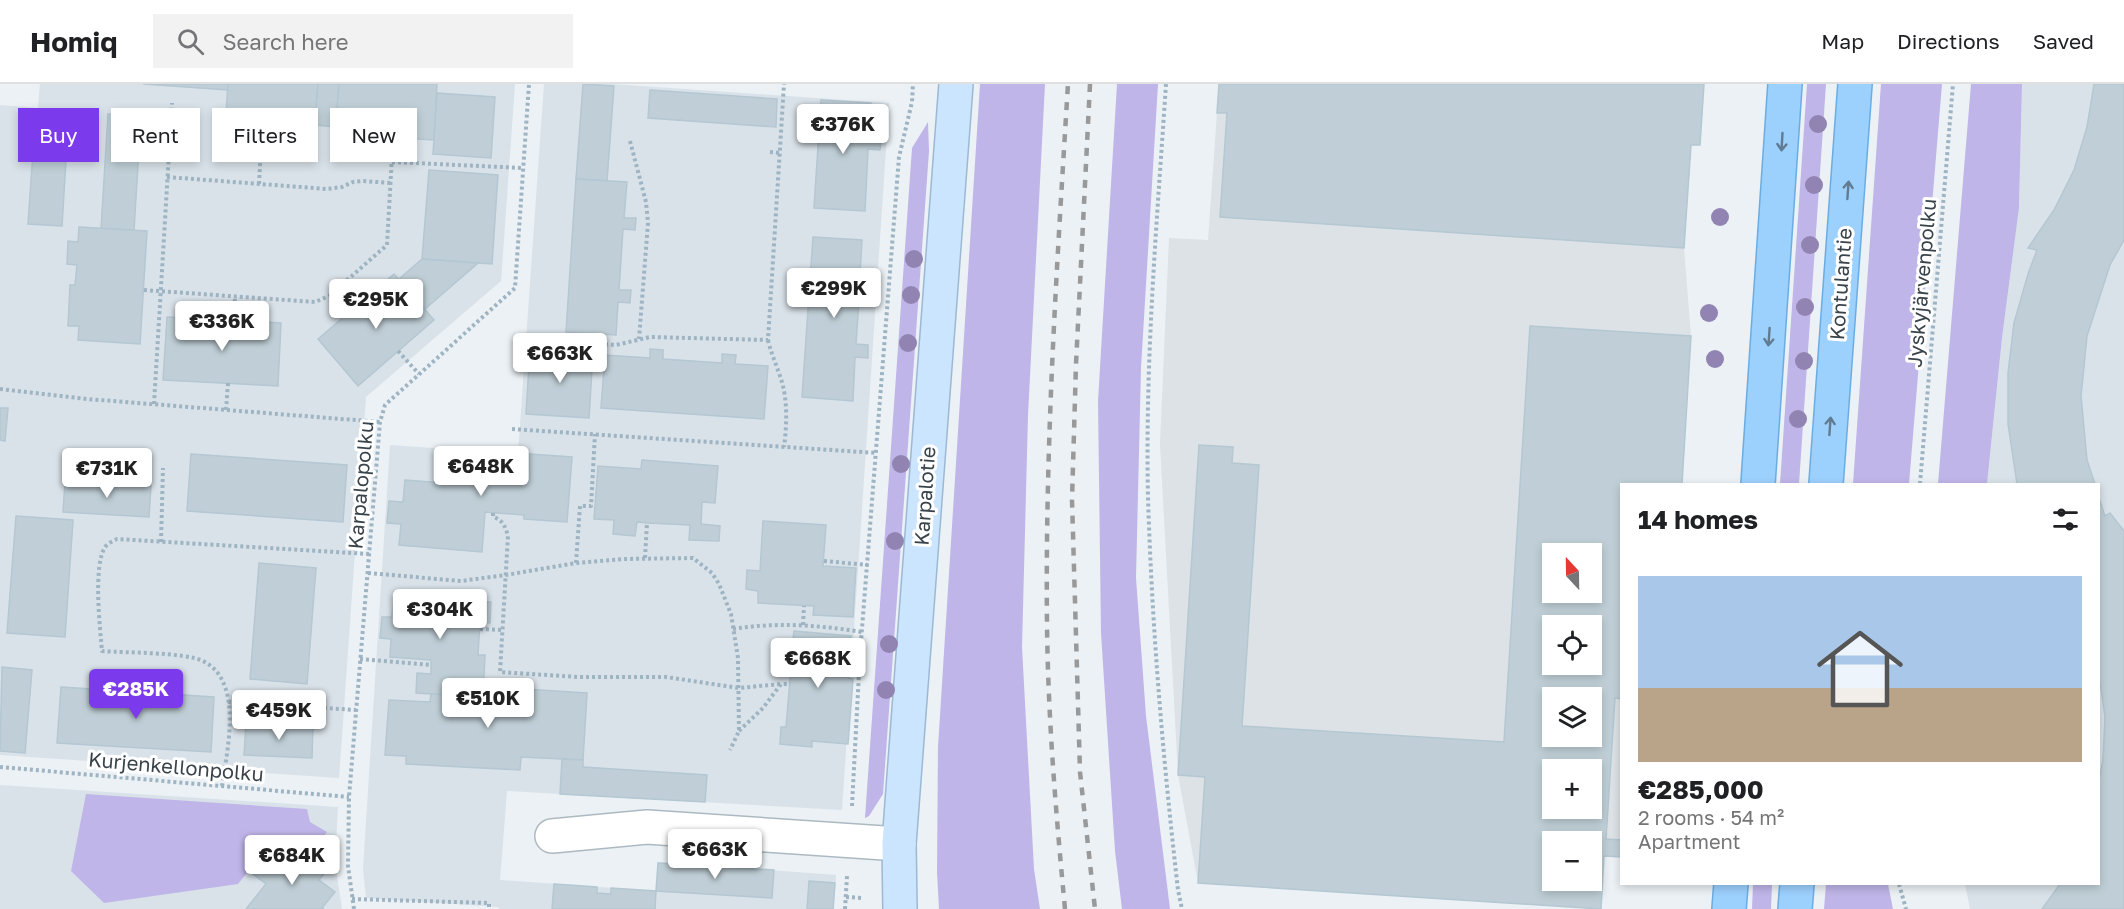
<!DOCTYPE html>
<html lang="en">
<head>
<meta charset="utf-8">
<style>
	:root { --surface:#fff; --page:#f2f2f2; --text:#202124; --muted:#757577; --line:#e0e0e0; --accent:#7c3aed }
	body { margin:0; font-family:"Golos Text",sans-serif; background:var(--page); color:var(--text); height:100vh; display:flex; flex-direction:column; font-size:22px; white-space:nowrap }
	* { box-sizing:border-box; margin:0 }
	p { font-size:20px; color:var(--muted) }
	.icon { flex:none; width:33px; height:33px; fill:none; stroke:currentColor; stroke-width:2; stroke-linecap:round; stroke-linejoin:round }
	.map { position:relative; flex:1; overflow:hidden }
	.drawer { position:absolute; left:1620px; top:399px; width:480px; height:402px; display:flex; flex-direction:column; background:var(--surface); border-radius:0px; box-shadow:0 3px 9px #0003 }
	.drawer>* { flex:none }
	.top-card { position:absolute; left:18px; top:24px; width:570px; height:54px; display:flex; gap:12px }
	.needle { width:39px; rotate:338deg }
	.fabs { position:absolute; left:1542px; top:459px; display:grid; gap:12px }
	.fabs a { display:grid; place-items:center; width:60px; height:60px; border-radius:0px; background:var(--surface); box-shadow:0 3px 9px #0003; font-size:30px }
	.price { position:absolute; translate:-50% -51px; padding:0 14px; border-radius:6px; background:#fff; color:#222; font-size:20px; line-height:39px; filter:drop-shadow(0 2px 3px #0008) }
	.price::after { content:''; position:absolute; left:50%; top:36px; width:18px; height:14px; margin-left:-9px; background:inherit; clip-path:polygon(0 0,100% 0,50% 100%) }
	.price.on { background:var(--accent); color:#fff }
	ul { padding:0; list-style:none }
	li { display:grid; align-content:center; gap:12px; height:318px; padding:0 18px }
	li span { display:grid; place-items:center; height:186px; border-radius:0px; color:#555 }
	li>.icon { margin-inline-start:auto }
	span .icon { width:108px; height:108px; fill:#fffc; stroke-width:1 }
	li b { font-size:26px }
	h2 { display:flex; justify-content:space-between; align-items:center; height:72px; padding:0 18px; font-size:26px }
	.pill { padding:0 21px; border-radius:0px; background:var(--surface); box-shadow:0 3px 9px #0003; font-size:21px; line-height:54px }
	.pill.on { background:var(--accent); color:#fff }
	header { display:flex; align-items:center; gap:36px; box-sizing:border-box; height:84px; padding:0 30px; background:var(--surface); border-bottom:2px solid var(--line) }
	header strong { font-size:28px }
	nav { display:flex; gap:33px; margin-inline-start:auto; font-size:21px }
	.search { width:420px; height:54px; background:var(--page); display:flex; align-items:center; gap:15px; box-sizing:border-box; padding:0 21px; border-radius:0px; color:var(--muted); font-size:22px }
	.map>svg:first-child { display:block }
	.residential { fill:#d9e2e9 }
	.industrial { fill:#dce2e5; fill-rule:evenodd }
	.green { fill:#bfb5e8 }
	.building { fill:#c0cfd7; stroke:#b4c7d2; stroke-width:1.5; fill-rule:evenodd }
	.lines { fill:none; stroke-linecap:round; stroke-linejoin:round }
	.street-casing { stroke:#adb9c1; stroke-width:36 }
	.secondary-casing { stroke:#9bb9d4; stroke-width:36 }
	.primary-casing { stroke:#6bade3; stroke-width:36 }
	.path { stroke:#9fb4c2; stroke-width:4; stroke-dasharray:3 3; stroke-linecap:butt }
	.street { stroke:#fff; stroke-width:33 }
	.secondary { stroke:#cce5fe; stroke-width:33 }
	.primary { stroke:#9cd0fd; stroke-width:33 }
	.rail { stroke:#999; stroke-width:4.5; stroke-dasharray:8 8; stroke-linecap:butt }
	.tree { fill:#9284b2 }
	.oneway { stroke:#617b92 }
	.labels { text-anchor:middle; stroke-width:6; stroke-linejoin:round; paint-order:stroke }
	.street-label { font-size:20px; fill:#39434a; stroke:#fff }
</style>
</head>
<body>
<header>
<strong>Homiq</strong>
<div class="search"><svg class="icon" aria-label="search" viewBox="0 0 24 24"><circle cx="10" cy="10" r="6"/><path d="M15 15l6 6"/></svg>Search here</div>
<nav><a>Map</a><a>Directions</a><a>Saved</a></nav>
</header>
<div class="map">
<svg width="2124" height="825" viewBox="0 0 2124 825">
	<rect width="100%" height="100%" fill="#ebf1f5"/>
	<g class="residential">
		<polygon points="40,0 515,0 501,197 366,313 339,694 0,671 0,21 38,24"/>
		<polygon points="544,0 612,0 889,19 842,726 507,707 500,796 656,807 658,778 836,791 834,825 499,825 498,823 366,814 363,785 390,361 518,370"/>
		<polygon points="2022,0 2124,0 2124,825 1970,825 1965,800 2098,800 2098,400 1987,400 2002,254 2019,124"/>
		<polygon points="0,701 338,723 335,779 342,825 0,825"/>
	</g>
	<path class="industrial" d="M1219,0H1704L1700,61H1691L1684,164L1691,252L1682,400H1622L1621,773L1604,772L1601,825L1198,799L1178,691L1160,360L1169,154L1208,156ZM1552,470H1592V508H1552ZM1552,542H1592V580H1552ZM1552,614H1592V652H1552ZM1552,686H1592V724H1552ZM1552,758H1592V796H1552Z"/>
	<g class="green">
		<polygon points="980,0 1045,0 1028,331 1022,563 1034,785 1040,825 939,825 937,788 938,663"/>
		<polygon points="1117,0 1158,0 1141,284 1136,494 1146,632 1170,825 1122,825 1115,767 1101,549 1098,317"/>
		<polygon points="1807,0 1826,0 1799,400 1780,400"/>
		<polygon points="1881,0 1942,0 1909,400 1853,400"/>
		<polygon points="1971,0 2022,0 2019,124 2002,254 1987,400 1938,400"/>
		<polygon points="928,38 929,67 883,710 869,732 865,734 912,64"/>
		<polygon points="86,710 307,725 310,738 327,748 293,794 262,770 238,800 104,819 71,787"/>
		<polygon points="1753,800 1772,800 1771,825 1752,825"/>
		<polygon points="1826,800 1888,800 1893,825 1824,825"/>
	</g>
	<g class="building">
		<polygon points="143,0 228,0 228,6"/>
		<polygon points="228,0 318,0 314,49 225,43"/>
		<polygon points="318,0 339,0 336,43 315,41"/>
		<polygon points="339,0 437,0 434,56 335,50"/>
		<polygon points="583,0 614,2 607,97 576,95"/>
		<polygon points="1219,0 1704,0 1700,61 1691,61 1684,164 1220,133 1227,29 1217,29"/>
		<polygon points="2094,0 2124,0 2124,156 2110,181 2087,252 2081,312 2087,376 2095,400 2017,400 2008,340 2008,289 2014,239 2028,190 2037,166 2028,164 2054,126 2074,86 2087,43"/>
		<polygon points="650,6 777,15 776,43 648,34"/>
		<polygon points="437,9 495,13 491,74 433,70"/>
		<polygon points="821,16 871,19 869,54 881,55 880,66 868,65 865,127 814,124"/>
		<polygon points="36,25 69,27 62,142 28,140"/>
		<polygon points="108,30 141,32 134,146 101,145"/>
		<polygon points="429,86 498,91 492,180 422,175"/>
		<polygon points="576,95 627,98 624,134 636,134 635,146 623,145 619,206 631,206 630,219 618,218 616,251 566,248"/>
		<polygon points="79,143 147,147 140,260 78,256 79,242 68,242 70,201 75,201 77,181 67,180 68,157 78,158"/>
		<polygon points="813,153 862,156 860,190 873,191 872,203 860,202 856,260 868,261 868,274 855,273 853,317 802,313"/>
		<polygon points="422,175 478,179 425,225 399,195"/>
		<polygon points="394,190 434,236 358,302 318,255"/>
		<polygon points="167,233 281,239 278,302 163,296"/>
		<path d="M1530,242L1691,252L1682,400H1622V615L1615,614L1606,755L1622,756V773L1604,772L1601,825L1198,799L1205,693L1178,691L1199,361L1233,363L1232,379L1259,381L1242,642L1504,658ZM1552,470H1592V508H1552ZM1552,542H1592V580H1552ZM1552,614H1592V652H1552ZM1552,686H1592V724H1552ZM1552,758H1592V796H1552Z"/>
		<polygon points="530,265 593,269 589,334 526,330"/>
		<polygon points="650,265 663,266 663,275 722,279 722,270 736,271 735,280 768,282 764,335 601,324 605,271 650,274"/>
		<polygon points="0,324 8,324 5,357 0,356"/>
		<polygon points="446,364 572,373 567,438 524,435 524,431 485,428 482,468 399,461 401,440 387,439 389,417 403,418 405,396 444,399"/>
		<polygon points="191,370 347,381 343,438 187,427"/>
		<polygon points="642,376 718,382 715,419 702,418 701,440 720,442 719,457 689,456 690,441 647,439 637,438 635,452 613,450 614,436 594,435 598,382 641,385"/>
		<polygon points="65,398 151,402 149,433 63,428"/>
		<polygon points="2098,411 2105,432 2110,429 2124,447 2124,825 2042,825 2060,800 2098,800 2098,702 2103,675 2105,633 2098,584"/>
		<polygon points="16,432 73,436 65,553 7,549"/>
		<polygon points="763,437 826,441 823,482 856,484 853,533 813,531 814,522 758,519 758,507 746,505 747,486 760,487"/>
		<polygon points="259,479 316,484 307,600 250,595"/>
		<polygon points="394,508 482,513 481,518 491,518 490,539 480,538 478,571 485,571 483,613 416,609 417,589 431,590 431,576 390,573 391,555 380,554 382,533 392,533"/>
		<polygon points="794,547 851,552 848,594 853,595 848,660 812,657 812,663 780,660 781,643 786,643 791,584 779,584 780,564 792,565"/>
		<polygon points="2,583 32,586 25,669 0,667"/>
		<polygon points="61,603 214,613 211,668 57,659"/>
		<polygon points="508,604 587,609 583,676 521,673 520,686 406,680 406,672 385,671 389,616 430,618 431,610 507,615"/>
		<polygon points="246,639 313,643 312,674 244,671"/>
		<polygon points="562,675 583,676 583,683 707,691 705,718 560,710"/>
		<polygon points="314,767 331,781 319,796 335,808 322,824 324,825 246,825 266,800 249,787 262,770 293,794"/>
		<polygon points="658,779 774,786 772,814 656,807"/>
		<polygon points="809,797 835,799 833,825 807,825"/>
		<polygon points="554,800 597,803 597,809 611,810 611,804 656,807 655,825 552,825"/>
	</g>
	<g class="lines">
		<g class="street-casing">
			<polyline id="street" points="552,752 647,743 899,760"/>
		</g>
		<g class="secondary-casing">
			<polyline id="secondary" points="900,825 899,760 956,0"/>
		</g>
		<g class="primary-casing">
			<g id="primary">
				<polyline points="1758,400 1785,0"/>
				<polyline points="1826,400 1855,0"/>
				<polyline points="1729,825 1731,800"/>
				<polyline points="1795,825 1797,800"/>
			</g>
		</g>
		<g class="path">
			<path d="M1166,0C1157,137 1145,275 1148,413C1152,545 1163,675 1178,806L1182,825"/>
			<polyline points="630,57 646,118 648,139 639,255"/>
			<polyline points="770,68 780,69"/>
			<polyline points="392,78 523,84"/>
			<polyline points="167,93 327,105 342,103 353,98 362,97 391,99"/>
			<polyline points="259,100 262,45"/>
			<polyline points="345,197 362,217"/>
			<polyline points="144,206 315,218 329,212 387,161 393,54"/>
			<polyline points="234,236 235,212"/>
			<polyline points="521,255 616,261 650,253 768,256 784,0"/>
			<path d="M768,256C771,269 776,280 780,292C788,314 787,340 784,363"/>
			<polyline points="398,267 419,290"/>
			<polyline points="0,305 87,315 380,338"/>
			<polyline points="154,320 172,19"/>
			<polyline points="226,326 228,299"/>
			<polyline points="512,345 877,369"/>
			<polyline points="1920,400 1953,0"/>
			<path d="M493,429V433C503,436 505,442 508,452L500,588L578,593H666L739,604L781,600"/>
			<polyline points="161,458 163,384"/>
			<polyline points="645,474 647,439"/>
			<polyline points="824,477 868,481"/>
			<polyline points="576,479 580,422 591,422 595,350"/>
			<polyline points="368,489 461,497 506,491 576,479 624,475 693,474 712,489 719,500 731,530 738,574 739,647 730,666"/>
			<polyline points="803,541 804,522"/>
			<polyline points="480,545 503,546"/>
			<path d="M733,545C776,538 819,541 862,548"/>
			<polyline points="360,575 431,581"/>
			<polyline points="228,618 356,626"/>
			<polyline points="739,647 763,624 781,600 790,600"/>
			<polyline points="0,683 349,713"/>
			<path d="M222,702C227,667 244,597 203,577C184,568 126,569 102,567C100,544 93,482 105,463C108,459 113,457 117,455L369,470"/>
			<polyline points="852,722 860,570 899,73 912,18 913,0"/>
			<polyline points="1899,800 1906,825"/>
			<polyline points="846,813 863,814"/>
			<polyline points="352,815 489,819 489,825"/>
			<polyline points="354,825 348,782 349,713 380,338 385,321 515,204 529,0"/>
			<polyline points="845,825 847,792"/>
		</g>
		<use href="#street" class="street"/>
		<use href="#secondary" class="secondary"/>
		<use href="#primary" class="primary"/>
		<g class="rail">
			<polyline points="1090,0 1076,280 1072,416 1080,688 1095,825"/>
			<path d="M1065,825C1056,730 1048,635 1047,540C1045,360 1057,180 1068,0"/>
		</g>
	</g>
	<g class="tree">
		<circle cx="1818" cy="40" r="9"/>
		<circle cx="1814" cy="101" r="9"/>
		<circle cx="1720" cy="133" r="9"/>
		<circle cx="1810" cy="161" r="9"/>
		<circle cx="914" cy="175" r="9"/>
		<circle cx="911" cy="211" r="9"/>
		<circle cx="1805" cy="223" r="9"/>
		<circle cx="1709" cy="229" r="9"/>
		<circle cx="908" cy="259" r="9"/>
		<circle cx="1715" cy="275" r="9"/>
		<circle cx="1804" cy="277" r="9"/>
		<circle cx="1798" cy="335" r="9"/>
		<circle cx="901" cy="380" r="9"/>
		<circle cx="895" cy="457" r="9"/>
		<circle cx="889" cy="560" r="9"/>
		<circle cx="886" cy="606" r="9"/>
	</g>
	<defs><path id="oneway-shaft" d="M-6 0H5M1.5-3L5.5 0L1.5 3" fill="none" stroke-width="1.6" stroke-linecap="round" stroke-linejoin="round" transform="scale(1.5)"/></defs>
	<g class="oneway">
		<use href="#oneway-shaft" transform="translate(1782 58) rotate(93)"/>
		<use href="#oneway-shaft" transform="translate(1848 106) rotate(-86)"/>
		<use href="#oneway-shaft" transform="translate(1769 253) rotate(94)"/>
		<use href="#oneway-shaft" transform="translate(1830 342) rotate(-86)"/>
	</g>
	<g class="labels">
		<g class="street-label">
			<text transform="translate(1922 199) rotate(-85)" y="7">Jyskyjärvenpolku</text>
			<text transform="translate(1841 200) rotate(-86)" y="7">Kontulantie</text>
			<text transform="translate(361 401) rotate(-85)" y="7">Karpalopolku</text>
			<text transform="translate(925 412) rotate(-86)" y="7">Karpalotie</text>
			<text transform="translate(176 683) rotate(5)" y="7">Kurjenkellonpolku</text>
		</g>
	</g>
</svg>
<div class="fabs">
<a><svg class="needle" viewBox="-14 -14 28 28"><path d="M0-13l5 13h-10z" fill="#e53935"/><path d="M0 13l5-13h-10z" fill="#757577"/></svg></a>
<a><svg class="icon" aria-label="locate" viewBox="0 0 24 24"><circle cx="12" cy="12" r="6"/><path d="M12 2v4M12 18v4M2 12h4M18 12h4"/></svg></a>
<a><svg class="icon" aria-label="layers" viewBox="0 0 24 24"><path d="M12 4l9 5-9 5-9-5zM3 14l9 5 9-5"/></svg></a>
<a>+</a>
<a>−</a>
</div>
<b class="price" style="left:843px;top:71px">€376K</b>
<b class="price" style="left:834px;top:235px">€299K</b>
<b class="price" style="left:376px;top:246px">€295K</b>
<b class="price" style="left:222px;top:268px">€336K</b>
<b class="price" style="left:560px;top:300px">€663K</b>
<b class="price" style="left:481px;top:413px">€648K</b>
<b class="price" style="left:107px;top:415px">€731K</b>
<b class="price" style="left:440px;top:556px">€304K</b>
<b class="price" style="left:818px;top:605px">€668K</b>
<b class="price on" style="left:136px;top:636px">€285K</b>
<b class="price" style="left:488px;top:645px">€510K</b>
<b class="price" style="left:279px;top:657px">€459K</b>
<b class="price" style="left:715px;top:796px">€663K</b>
<b class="price" style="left:292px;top:802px">€684K</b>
<div class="top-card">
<a class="pill on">Buy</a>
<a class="pill">Rent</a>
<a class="pill">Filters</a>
<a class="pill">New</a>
</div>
<section class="drawer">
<h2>14 homes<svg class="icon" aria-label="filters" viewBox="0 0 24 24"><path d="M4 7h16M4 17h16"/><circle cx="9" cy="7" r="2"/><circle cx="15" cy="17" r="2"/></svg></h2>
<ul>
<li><span style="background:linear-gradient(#a9c7e8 60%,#b9a48a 0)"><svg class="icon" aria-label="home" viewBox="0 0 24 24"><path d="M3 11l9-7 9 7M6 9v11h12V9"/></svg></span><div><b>€285,000</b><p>2 rooms · 54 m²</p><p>Apartment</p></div></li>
</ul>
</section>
</div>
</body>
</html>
